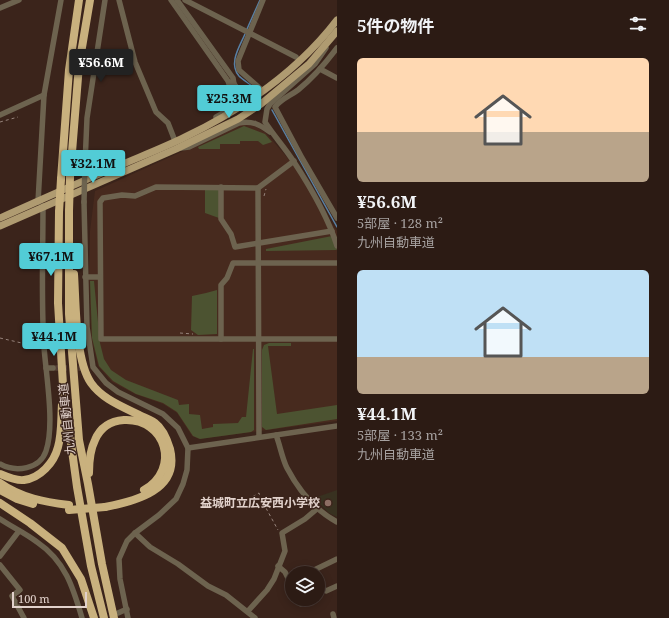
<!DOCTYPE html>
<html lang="ja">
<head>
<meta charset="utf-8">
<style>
	:root { --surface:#2c1b14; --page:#382822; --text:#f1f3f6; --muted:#a6a1a0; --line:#483934; --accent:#52ccd6 }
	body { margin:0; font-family:"Noto Serif","Noto Sans JP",serif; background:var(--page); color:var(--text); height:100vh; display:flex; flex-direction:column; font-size:15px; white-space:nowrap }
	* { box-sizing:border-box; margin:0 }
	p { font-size:13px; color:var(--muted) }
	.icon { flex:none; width:22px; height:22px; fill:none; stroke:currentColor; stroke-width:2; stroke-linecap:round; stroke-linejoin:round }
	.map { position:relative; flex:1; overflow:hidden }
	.side { display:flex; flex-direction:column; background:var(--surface); width:332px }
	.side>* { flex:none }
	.fabs { position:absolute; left:285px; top:566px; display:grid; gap:8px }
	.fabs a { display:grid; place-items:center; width:40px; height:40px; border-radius:50%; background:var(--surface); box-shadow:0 2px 10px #0003,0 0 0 1px var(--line); font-size:20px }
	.scale { position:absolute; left:12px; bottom:10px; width:75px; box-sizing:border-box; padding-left:4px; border:2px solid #e1d1cb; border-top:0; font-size:11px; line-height:14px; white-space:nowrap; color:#e1d1cb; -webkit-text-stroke:3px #3b241b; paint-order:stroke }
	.price { position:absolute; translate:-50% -34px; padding:0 9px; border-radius:4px; background:var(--accent); color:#111; font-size:13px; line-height:26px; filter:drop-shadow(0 1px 2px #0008) }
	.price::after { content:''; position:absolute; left:50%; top:24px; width:12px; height:9px; margin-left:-6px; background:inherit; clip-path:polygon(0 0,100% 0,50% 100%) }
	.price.selected { background:#222; color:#fff }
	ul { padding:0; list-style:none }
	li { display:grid; align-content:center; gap:8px; height:212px; padding:0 20px }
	li span { display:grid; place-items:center; height:124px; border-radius:6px; color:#555 }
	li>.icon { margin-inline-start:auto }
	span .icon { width:72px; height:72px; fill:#fffc; stroke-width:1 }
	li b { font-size:17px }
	h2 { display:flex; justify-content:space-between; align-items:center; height:48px; padding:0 20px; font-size:17px }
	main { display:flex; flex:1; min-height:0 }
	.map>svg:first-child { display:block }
	.built { fill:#472a1e }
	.education { fill:#383120 }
	.green { fill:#4c5331 }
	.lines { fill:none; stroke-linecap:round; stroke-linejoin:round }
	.stream { stroke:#5880a5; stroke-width:1.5 }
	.minor-tunnel { stroke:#543e35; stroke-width:5.5; stroke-dasharray:5.5 3; stroke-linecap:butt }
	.path { stroke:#96837b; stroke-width:1; stroke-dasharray:3 3; stroke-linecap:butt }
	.minor { stroke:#6d634f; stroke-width:5.5 }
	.major { stroke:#af9b71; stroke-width:7 }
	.highway { stroke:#c9b17e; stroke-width:8 }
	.minor-bridge { stroke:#6d634f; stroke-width:5.5 }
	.highway-bridge { stroke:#c9b17e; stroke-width:8 }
	.education-dot { fill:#8d6e63; stroke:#3b241b; stroke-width:1.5 }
	.labels { text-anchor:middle; stroke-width:3; stroke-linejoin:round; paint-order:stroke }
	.street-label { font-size:12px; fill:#e1d1cb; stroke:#3b241b }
	.poi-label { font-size:12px; font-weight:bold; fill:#e1d1cb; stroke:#3b241b; text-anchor:end }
</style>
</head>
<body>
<main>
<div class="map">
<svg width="337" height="618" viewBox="0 0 337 618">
	<rect width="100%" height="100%" fill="#3b241b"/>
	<polygon class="built" points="243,124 253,125 265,132 293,164 337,231 337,421 199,439 192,436 177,413 163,404 135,394 112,382 98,366 91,338 89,270 90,231 95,191"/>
	<polygon class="education" points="337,490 337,517 329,513 314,498"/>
	<g class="green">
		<polygon points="244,126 265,134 272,142 263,145 258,141 240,141 240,144 220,144 220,149 199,149 198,147"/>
		<polygon points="205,190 219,190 219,218 205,213"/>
		<polygon points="332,236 337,250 266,251 266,249"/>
		<polygon points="90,281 94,281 100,343 104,359 111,370 126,380 178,400 179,405 189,404 189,414 200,415 202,429 213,427 213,424 238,423 242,417 246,417 253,349 254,349 254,430 251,432 200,439 193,436 177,412 163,403 136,394 113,381 99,366 92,338"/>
		<polygon points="217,290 217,334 198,335 191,330 192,296 206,293"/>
		<polygon points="269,343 291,343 291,346 268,346 277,414 337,405 337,419 266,430 262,427 262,350 264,345"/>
	</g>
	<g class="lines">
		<g class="stream">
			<polyline points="247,29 260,0"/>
			<path d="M245,34C240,46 228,63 239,76C243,80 250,84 254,88"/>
			<polyline points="272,110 337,227"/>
		</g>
		<polyline class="minor-tunnel" points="53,368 87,368"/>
		<g class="path">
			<polyline points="0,122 18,117"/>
			<polyline points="264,196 266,189"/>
			<polyline points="180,333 193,334"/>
			<polyline points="0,338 39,347"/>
			<polyline points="225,506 238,505 259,493 261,499 278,530"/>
		</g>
		<g class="minor">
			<polyline points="119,0 135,62 156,112 168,123 175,141"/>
			<path d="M171,0L228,81C234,97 232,109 216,117"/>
			<polyline points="177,0 233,78 234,84"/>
			<polyline points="185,0 296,57"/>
			<polyline points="0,8 19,0"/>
			<path d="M326,48L315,64L270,104L267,109L265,122C274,136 285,148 294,162C311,188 328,217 337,246"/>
			<path d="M337,48C325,64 313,78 298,90C290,96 281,99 275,107L302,158L337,218"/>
			<polyline points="320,69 337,78"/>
			<polyline points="230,82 234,84 248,102 261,104"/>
			<polyline points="263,91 239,70 238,61 263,0"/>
			<polyline points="0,115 44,95"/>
			<path d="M181,148L189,147L239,123C252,120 260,125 270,132"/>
			<polyline points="85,164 87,118 105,0"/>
			<polyline points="221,187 221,219 231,234 235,247 332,231"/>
			<polyline points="258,188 156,187 135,196 122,195 103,198 100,202 101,339 337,339"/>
			<polyline points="38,202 44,95 61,0"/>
			<polyline points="84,202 87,327 93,367 106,383 118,392 163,414 178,428 188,448 187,470 183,484 176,499 159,515 135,533 127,541 119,559 120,579 128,618"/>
			<polyline points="85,277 100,277"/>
			<polyline points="221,339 221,285 227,278 233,263 337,263"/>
			<polyline points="46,368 53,368"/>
			<path d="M276,435C280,445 282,458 287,468C298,489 315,510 337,522"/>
			<polyline points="259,437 258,188 294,161"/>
			<polyline points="188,448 337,426"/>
			<path d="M0,464C16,473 40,469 46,451C55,425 46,375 44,347C41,300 43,253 43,206"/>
			<path d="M0,519C12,527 25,533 37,542C65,561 73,587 82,618"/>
			<polyline points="135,533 150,547 178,564 208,586 226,595 255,618"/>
			<polyline points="0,556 19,531"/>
			<polyline points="0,565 20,590 12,596 24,618"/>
			<polyline points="278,566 285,572 292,586"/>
			<polyline points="308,573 337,559"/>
			<polyline points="318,578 323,589 326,591 337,586"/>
			<polyline points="299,599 301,604"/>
			<polyline points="248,611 267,590 274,579 285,551 282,533 305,519 318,508"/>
			<polyline points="118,613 127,609"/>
			<polyline points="333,614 334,618"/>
		</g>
		<g class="major">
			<path d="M0,218C39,201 77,183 116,167C139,157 163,148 185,137C243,109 298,71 337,20"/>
			<polyline points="0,226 176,149 238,119 261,104 309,64 337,31"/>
		</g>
		<g class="highway">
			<polyline points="70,177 79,65 90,0"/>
			<polyline points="61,179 69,70 79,0"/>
			<polyline points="69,211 69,314 79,440 88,484 102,564 114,618"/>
			<polyline points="59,212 58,303 63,385 77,487 91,566 104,618"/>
			<path d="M74,274C76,303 75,360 91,383C103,400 124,407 141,416C146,418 151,420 155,423C163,429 167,439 170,449C180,490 136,501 105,507"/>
			<path d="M89,473C89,462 90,450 95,440C100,428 110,421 124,420C166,418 181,469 144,490"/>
			<path d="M0,474C7,477 16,481 24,480C40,478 54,463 58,447C62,433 61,418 62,404"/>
			<path d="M0,483C21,498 45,502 69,505"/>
			<polyline points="0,490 17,499 33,504"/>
			<polyline points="0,503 30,523 62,548 81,579 94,618"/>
		</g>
		<polyline class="minor-bridge" points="84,202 85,164"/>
		<g class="highway-bridge">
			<polyline points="69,211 70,177"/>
			<polyline points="59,212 61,179"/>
			<polyline points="69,510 105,507"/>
		</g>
	</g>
	<circle class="education-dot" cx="328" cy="503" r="4"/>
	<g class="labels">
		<g class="street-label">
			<text transform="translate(67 419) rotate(-96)" y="4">九州自動車道</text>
		</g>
		<g class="poi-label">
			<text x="320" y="507">益城町立広安西小学校</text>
		</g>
	</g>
</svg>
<div class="fabs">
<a><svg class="icon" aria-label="layers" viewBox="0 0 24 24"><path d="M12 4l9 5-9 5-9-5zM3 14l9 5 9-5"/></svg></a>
</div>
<div class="scale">100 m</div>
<b class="price selected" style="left:101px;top:83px">¥56.6M</b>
<b class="price" style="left:229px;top:119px">¥25.3M</b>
<b class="price" style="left:93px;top:184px">¥32.1M</b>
<b class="price" style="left:51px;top:277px">¥67.1M</b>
<b class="price" style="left:54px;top:357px">¥44.1M</b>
</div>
<section class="side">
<h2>5件の物件<svg class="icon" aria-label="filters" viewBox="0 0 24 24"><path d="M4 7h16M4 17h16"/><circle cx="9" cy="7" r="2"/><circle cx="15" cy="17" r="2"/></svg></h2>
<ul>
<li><span style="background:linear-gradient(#ffd9b3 60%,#b9a48a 0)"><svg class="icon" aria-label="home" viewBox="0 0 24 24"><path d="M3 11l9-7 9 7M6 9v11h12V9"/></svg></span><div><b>¥56.6M</b><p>5部屋 · 128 m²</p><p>九州自動車道</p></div></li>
<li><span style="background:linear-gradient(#bfe0f5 70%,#b9a48a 0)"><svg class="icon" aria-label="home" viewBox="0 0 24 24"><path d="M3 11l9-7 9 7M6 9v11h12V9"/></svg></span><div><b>¥44.1M</b><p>5部屋 · 133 m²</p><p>九州自動車道</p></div></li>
</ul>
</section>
</main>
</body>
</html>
